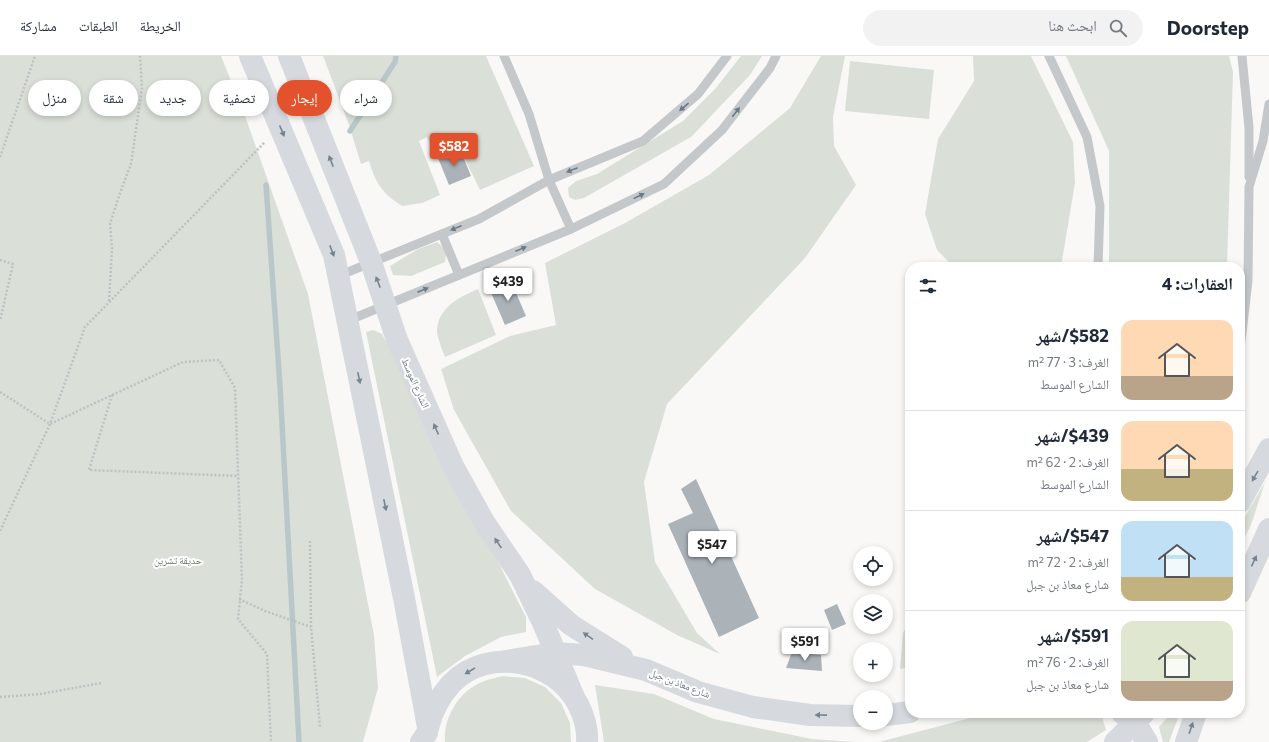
<!DOCTYPE html>
<html lang="ar">
<head>
<meta charset="utf-8">
<style>
	:root { --surface:#fff; --page:#f2f2f3; --text:#1f2937; --muted:#747a83; --line:#e0e1e3; --accent:#e3522c }
	body { margin:0; font-family:Commissioner,"Noto Naskh Arabic",sans-serif; background:var(--page); color:var(--text); direction:rtl; height:100vh; display:flex; flex-direction:column; font-size:15px; white-space:nowrap }
	* { box-sizing:border-box; margin:0 }
	p { font-size:13px; color:var(--muted) }
	.icon { flex:none; width:22px; height:22px; fill:none; stroke:currentColor; stroke-width:2; stroke-linecap:round; stroke-linejoin:round }
	.map { position:relative; flex:1; overflow:hidden; direction:ltr }
	.panel { position:absolute; left:905px; top:206px; width:340px; height:456px; display:flex; flex-direction:column; background:var(--surface); border-radius:16px; box-shadow:0 2px 6px #0003; direction:rtl }
	.panel>* { flex:none }
	.top-card { position:absolute; left:12px; top:24px; width:380px; height:36px; direction:rtl; display:flex; gap:8px }
	.buttons { position:absolute; left:853px; top:490px; display:grid; gap:8px }
	.buttons a { display:grid; place-items:center; width:40px; height:40px; border-radius:50%; background:var(--surface); box-shadow:0 2px 6px #0003; font-size:20px }
	.price { position:absolute; translate:-50% -34px; padding:0 9px; border-radius:4px; background:#fff; color:#222; font-size:13px; line-height:26px; filter:drop-shadow(0 1px 2px #0008) }
	.price::after { content:''; position:absolute; left:50%; top:24px; width:12px; height:9px; margin-left:-6px; background:inherit; clip-path:polygon(0 0,100% 0,50% 100%) }
	.price.on { background:var(--accent); color:#fff }
	ul { padding:0; list-style:none }
	li { display:flex; align-items:center; gap:12px; height:100px; padding:0 12px }
	li+li { border-top:1px solid var(--line) }
	li span { display:grid; place-items:center; flex:none; width:112px; height:80px; border-radius:12px; color:#555 }
	li>.icon { margin-inline-start:auto }
	span .icon { width:48px; height:48px; fill:#fffc; stroke-width:1 }
	li b { font-size:17px }
	h2 { display:flex; justify-content:space-between; align-items:center; height:48px; padding:0 12px; font-size:17px }
	.chip { padding:0 14px; border-radius:18px; background:var(--surface); box-shadow:0 2px 6px #0003; font-size:14px; line-height:36px }
	.chip.on { background:var(--accent); color:#fff }
	header { display:flex; align-items:center; gap:24px; box-sizing:border-box; height:56px; padding:0 20px; background:var(--surface); border-bottom:1px solid var(--line) }
	header strong { font-size:19px }
	nav { display:flex; gap:22px; margin-inline-start:auto; font-size:14px }
	.search { width:280px; height:36px; background:var(--page); display:flex; align-items:center; gap:10px; box-sizing:border-box; padding:0 14px; border-radius:22px; color:var(--muted); font-size:15px }
	.map>svg:first-child { display:block }
	.green { fill:#dae0d7 }
	.lines { fill:none; stroke-linecap:round; stroke-linejoin:round }
	.stream { stroke:#bac7ca; stroke-width:5.5 }
	.building { fill:#abb3b9 }
	.path { stroke:#bec1c3; stroke-width:2.5; stroke-dasharray:2 2; stroke-linecap:butt }
	.service { stroke:#c4c8cb; stroke-width:9 }
	.secondary { stroke:#d6dade; stroke-width:22 }
	.primary { stroke:#d6dade; stroke-width:22 }
	.oneway { fill:#697985 }
	.oneway2 { fill:#75848f }
	.labels { text-anchor:middle; stroke-width:4; stroke-linejoin:round; paint-order:stroke }
	.street-label { font-size:10px; fill:#647581; stroke:#fff }
	.park-label { font-size:10px; fill:#677963; stroke:#fff }
</style>
</head>
<body>
<header>
<strong>Doorstep</strong>
<div class="search"><svg class="icon" aria-label="search" viewBox="0 0 24 24"><circle cx="10" cy="10" r="6"/><path d="M15 15l6 6"/></svg>ابحث هنا</div>
<nav><a>الخريطة</a><a>الطبقات</a><a>مشاركة</a></nav>
</header>
<div class="map">
<svg width="1269" height="686" viewBox="0 0 1269 686">
	<rect width="100%" height="100%" fill="#f9f8f6"/>
	<g class="green">
		<polygon points="0,0 221,0 244,57 308,238 374,579 378,632 363,686 0,686"/>
		<path d="M323,0H486L534,110L480,134L460,93L438,102L427,81L419,85L440,139L422,147L402,150C382,137 376,128 369,105L361,108L349,69Z"/>
		<polygon points="741,0 762,0 750,19 691,81 584,142 575,144 569,141 568,132 576,125 597,118 683,65 715,33"/>
		<polygon points="821,0 845,0 833,61 834,90 856,129 805,202 667,348 644,426 655,506 697,577 720,598 677,579 595,533 511,455 454,354 441,313 510,280 556,269 545,207 625,167 709,119 790,52"/>
		<polygon points="973,0 1031,0 1073,86 1075,127 1061,211 954,211 937,194 925,158 938,83 974,25"/>
		<polygon points="1066,0 1229,0 1233,16 1227,211 1109,211 1109,95"/>
		<polygon points="850,5 934,14 929,63 845,55"/>
		<path d="M437,186C445,192 447,196 445,206L411,220L393,219L390,210L418,193Z"/>
		<path d="M478,233L496,279L445,301C442,293 438,284 437,276C437,252 459,241 478,233Z"/>
		<polygon points="373,274 382,278 526,561 526,576 501,581 465,600 437,621 366,276"/>
		<polygon points="1265,426 1251,469 1240,491 1240,469"/>
		<polygon points="910,564 910,611 900,613 903,577"/>
		<path d="M503,620L525,622L545,631L561,647L570,667L571,686H445C443,662 459,635 482,626C488,623 496,622 503,620Z"/>
		<polygon points="595,629 654,638 714,663 812,683 855,686 604,686"/>
		<polygon points="989,657 1101,657 1106,674 1087,686 879,686"/>
		<polygon points="1171,657 1180,657 1169,686 1163,686 1159,671"/>
	</g>
	<g class="lines">
		<g class="stream">
			<polyline points="350,75 395,6 396,0"/>
			<polyline points="266,129 280,330 299,686"/>
		</g>
	</g>
	<g class="building">
		<polygon points="460,93 471,120 449,129 438,102"/>
		<polygon points="510,223 526,260 505,269 489,232"/>
		<polygon points="696,423 759,562 719,581 668,468 693,457 681,433"/>
		<polygon points="837,548 846,568 832,574 824,554"/>
		<polygon points="792,596 821,599 822,615 786,612"/>
	</g>
	<g class="lines">
		<g class="path">
			<polyline points="0,101 35,0"/>
			<polyline points="0,204 13,208 0,265"/>
			<polyline points="109,245 112,193 110,168 120,137 131,108 142,32 140,0"/>
			<polyline points="0,336 50,368 183,306 219,304 235,332 242,524 238,563 267,598 271,686"/>
			<polyline points="112,339 89,414 238,420"/>
			<polyline points="0,475 50,368 85,271 265,86"/>
			<polyline points="310,485 311,571 320,671"/>
			<polyline points="239,543 265,555 311,571"/>
			<polyline points="0,641 40,638 102,627"/>
		</g>
		<g class="service">
			<polyline points="504,0 529,58 549,124 571,173"/>
			<polyline points="1049,0 1087,81 1100,150 1098,211"/>
			<polyline points="1242,0 1249,72 1249,121"/>
			<polyline points="442,178 459,219"/>
			<polyline points="338,220 479,163 549,124 643,85 698,38 727,0"/>
			<polyline points="347,265 571,173 664,128 722,74 770,12 776,0"/>
			<polyline points="1240,293 1248,225 1249,131 1263,85 1269,48"/>
		</g>
		<polyline class="secondary" points="421,686 427,677"/>
		<g class="primary">
			<polyline points="250,0 334,199 404,542 428,671"/>
			<polyline points="289,0 371,206 397,284 453,410 484,466 520,519 544,569 573,639"/>
			<polyline points="1240,446 1269,393"/>
			<polyline points="533,535 571,569 622,601"/>
			<polyline points="1240,537 1269,473"/>
			<polyline points="500,606 555,597 584,599 646,614 698,636 753,651 810,659 860,660"/>
			<polyline points="1122,657 1135,666 1147,686"/>
			<polyline points="886,659 910,656"/>
			<path d="M428,672C432,655 440,640 452,627C489,590 555,604 578,648C584,660 588,673 587,686"/>
			<polyline points="1115,686 1144,657"/>
			<polyline points="1186,686 1196,657"/>
		</g>
	</g>
	<defs><path id="oneway-solid" d="M-6-.8H1V-3.2L6.5 0L1 3.2V.8H-6Z"/></defs>
	<g class="oneway">
		<use href="#oneway-solid" transform="translate(684 51) rotate(140)"/>
		<use href="#oneway-solid" transform="translate(736 56) rotate(-52)"/>
		<use href="#oneway-solid" transform="translate(572 114) rotate(158)"/>
		<use href="#oneway-solid" transform="translate(639 140) rotate(-26)"/>
		<use href="#oneway-solid" transform="translate(456 172) rotate(158)"/>
		<use href="#oneway-solid" transform="translate(521 193) rotate(-22)"/>
		<use href="#oneway-solid" transform="translate(423 234) rotate(-23)"/>
	</g>
	<g class="oneway2">
		<use href="#oneway-solid" transform="translate(282 75) rotate(67)"/>
		<use href="#oneway-solid" transform="translate(331 105) rotate(-111)"/>
		<use href="#oneway-solid" transform="translate(332 195) rotate(69)"/>
		<use href="#oneway-solid" transform="translate(378 226) rotate(-111)"/>
		<use href="#oneway-solid" transform="translate(359 322) rotate(78)"/>
		<use href="#oneway-solid" transform="translate(436 373) rotate(-114)"/>
		<use href="#oneway-solid" transform="translate(1255 420) rotate(120)"/>
		<use href="#oneway-solid" transform="translate(385 449) rotate(78)"/>
		<use href="#oneway-solid" transform="translate(498 487) rotate(-124)"/>
		<use href="#oneway-solid" transform="translate(1254 505) rotate(-65)"/>
		<use href="#oneway-solid" transform="translate(588 580) rotate(-146)"/>
		<use href="#oneway-solid" transform="translate(470 615) rotate(149)"/>
		<use href="#oneway-solid" transform="translate(821 659) rotate(-179)"/>
		<use href="#oneway-solid" transform="translate(1191 672) rotate(-71)"/>
	</g>
	<g class="labels">
		<g class="street-label">
			<text transform="translate(416 327) rotate(66)" y="4">الشارع الموسط</text>
			<text transform="translate(680 627) rotate(21)" y="4">شارع معاذ بن جبل</text>
		</g>
		<g class="park-label">
			<text x="178" y="508">حديقة تشرين</text>
		</g>
	</g>
</svg>
<div class="buttons">
<a><svg class="icon" aria-label="locate" viewBox="0 0 24 24"><circle cx="12" cy="12" r="6"/><path d="M12 2v4M12 18v4M2 12h4M18 12h4"/></svg></a>
<a><svg class="icon" aria-label="layers" viewBox="0 0 24 24"><path d="M12 4l9 5-9 5-9-5zM3 14l9 5 9-5"/></svg></a>
<a>+</a>
<a>−</a>
</div>
<b class="price on" style="left:454px;top:111px">$582</b>
<b class="price" style="left:508px;top:246px">$439</b>
<b class="price" style="left:712px;top:509px">$547</b>
<b class="price" style="left:805px;top:606px">$591</b>
<div class="top-card">
<a class="chip">شراء</a>
<a class="chip on">إيجار</a>
<a class="chip">تصفية</a>
<a class="chip">جديد</a>
<a class="chip">شقة</a>
<a class="chip">منزل</a>
</div>
<section class="panel">
<h2>العقارات: 4<svg class="icon" aria-label="filters" viewBox="0 0 24 24"><path d="M4 7h16M4 17h16"/><circle cx="9" cy="7" r="2"/><circle cx="15" cy="17" r="2"/></svg></h2>
<ul>
<li><span style="background:linear-gradient(#ffd9b3 70%,#b9a48a 0)"><svg class="icon" aria-label="home" viewBox="0 0 24 24"><path d="M3 11l9-7 9 7M6 9v11h12V9"/></svg></span><div><b>$582/شهر</b><p>الغرف: 3 · 77 m²</p><p>الشارع الموسط</p></div></li>
<li><span style="background:linear-gradient(#ffd9b3 60%,#c2b280 0)"><svg class="icon" aria-label="home" viewBox="0 0 24 24"><path d="M3 11l9-7 9 7M6 9v11h12V9"/></svg></span><div><b>$439/شهر</b><p>الغرف: 2 · 62 m²</p><p>الشارع الموسط</p></div></li>
<li><span style="background:linear-gradient(#bfe0f5 70%,#c2b280 0)"><svg class="icon" aria-label="home" viewBox="0 0 24 24"><path d="M3 11l9-7 9 7M6 9v11h12V9"/></svg></span><div><b>$547/شهر</b><p>الغرف: 2 · 72 m²</p><p>شارع معاذ بن جبل</p></div></li>
<li><span style="background:linear-gradient(#dfe7d0 75%,#b9a48a 0)"><svg class="icon" aria-label="home" viewBox="0 0 24 24"><path d="M3 11l9-7 9 7M6 9v11h12V9"/></svg></span><div><b>$591/شهر</b><p>الغرف: 2 · 76 m²</p><p>شارع معاذ بن جبل</p></div></li>
</ul>
</section>
</div>
</body>
</html>
